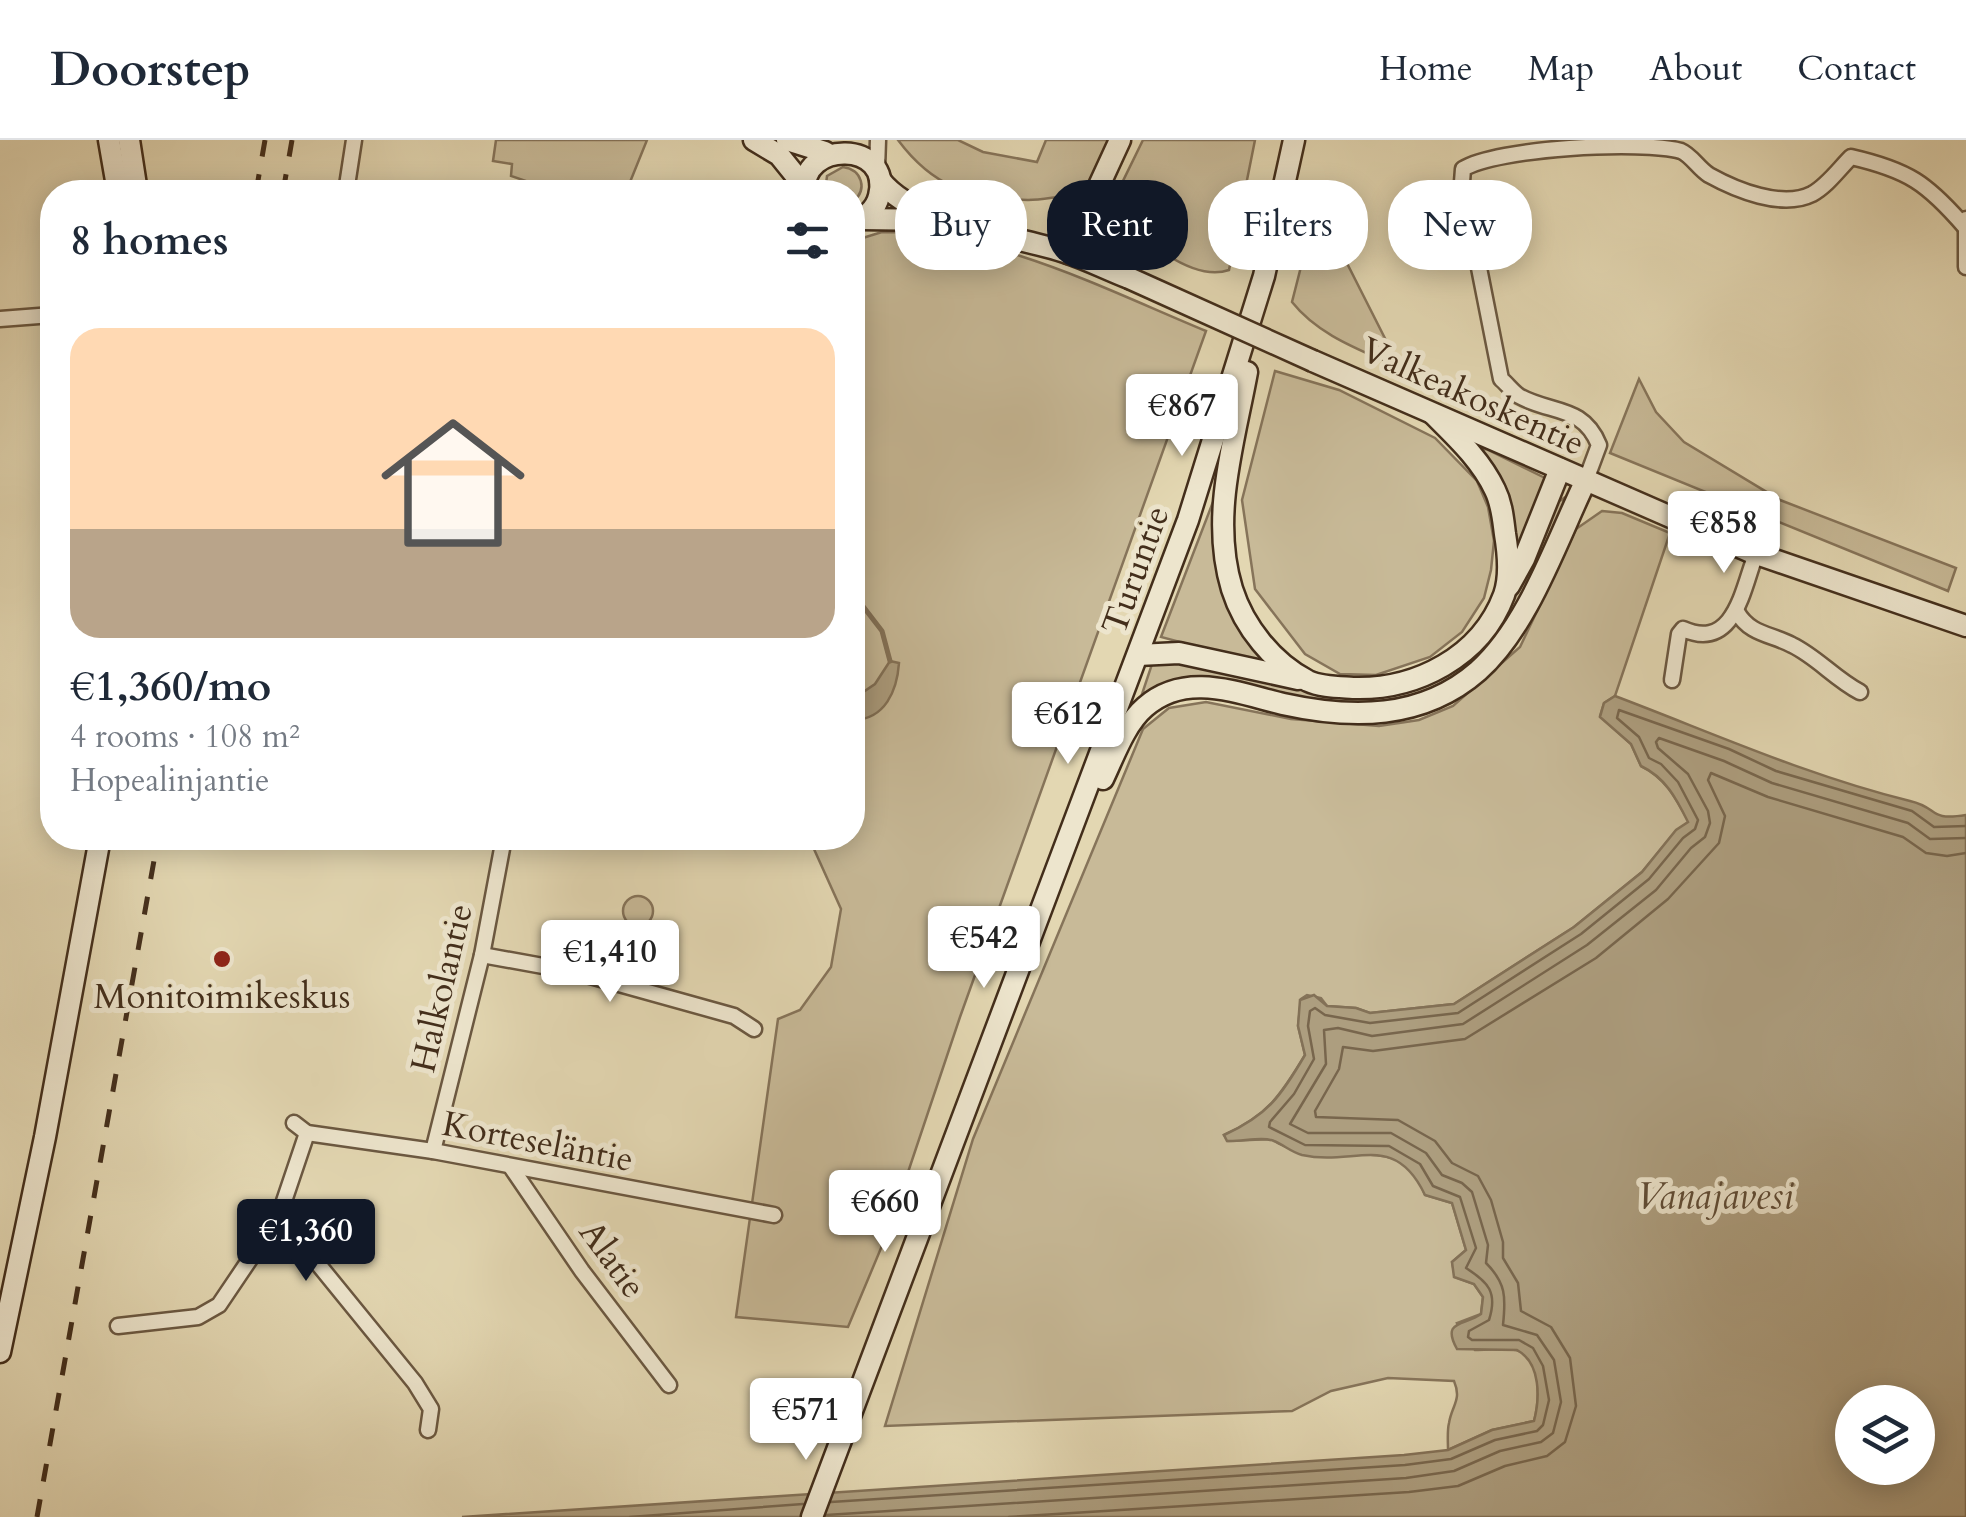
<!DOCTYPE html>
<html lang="en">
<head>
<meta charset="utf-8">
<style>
	:root { --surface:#fff; --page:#f6f6f7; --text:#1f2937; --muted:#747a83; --line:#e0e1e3; --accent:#111827 }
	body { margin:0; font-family:Cardo,serif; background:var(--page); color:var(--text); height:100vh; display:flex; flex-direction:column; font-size:38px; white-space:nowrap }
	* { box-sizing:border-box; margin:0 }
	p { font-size:32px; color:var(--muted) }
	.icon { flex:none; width:55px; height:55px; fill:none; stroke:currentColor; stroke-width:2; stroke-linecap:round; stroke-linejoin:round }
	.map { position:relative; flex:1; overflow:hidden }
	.side { position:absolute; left:40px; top:40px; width:825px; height:670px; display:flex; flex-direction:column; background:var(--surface); border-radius:40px; box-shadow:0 5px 25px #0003 }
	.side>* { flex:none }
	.banner { position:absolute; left:895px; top:40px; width:920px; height:90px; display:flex; gap:20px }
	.tools { position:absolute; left:1835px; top:1245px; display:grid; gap:20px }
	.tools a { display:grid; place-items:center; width:100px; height:100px; border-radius:50%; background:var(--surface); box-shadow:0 5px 25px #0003; font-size:50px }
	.price { position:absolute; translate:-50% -85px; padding:0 22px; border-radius:10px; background:#fff; color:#222; font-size:32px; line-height:65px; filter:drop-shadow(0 2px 5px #0008) }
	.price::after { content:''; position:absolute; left:50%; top:60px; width:30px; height:22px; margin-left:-15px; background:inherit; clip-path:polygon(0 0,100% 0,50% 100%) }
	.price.current { background:var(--accent); color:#fff }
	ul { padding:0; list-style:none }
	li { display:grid; align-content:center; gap:20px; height:530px; padding:0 30px }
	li+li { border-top:2px solid var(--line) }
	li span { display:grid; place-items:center; height:310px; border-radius:30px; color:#555 }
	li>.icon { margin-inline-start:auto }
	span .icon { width:180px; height:180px; fill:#fffc; stroke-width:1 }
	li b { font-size:42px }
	h2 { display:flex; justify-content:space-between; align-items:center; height:120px; padding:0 30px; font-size:42px }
	.pill { padding:0 35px; border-radius:40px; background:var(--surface); box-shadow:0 5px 25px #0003; font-size:35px; line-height:90px }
	.pill.current { background:var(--accent); color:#fff }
	header { display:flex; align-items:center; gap:60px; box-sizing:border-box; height:140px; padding:0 50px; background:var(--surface); border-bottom:2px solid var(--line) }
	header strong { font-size:48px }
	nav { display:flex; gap:55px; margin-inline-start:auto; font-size:35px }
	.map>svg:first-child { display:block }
	.green { fill:#c8ba98; stroke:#86745a; stroke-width:2.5 }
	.water { fill:#ad9e7f; stroke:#837157; stroke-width:2.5; fill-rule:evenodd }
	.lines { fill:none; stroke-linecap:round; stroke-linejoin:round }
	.shore { stroke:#78664d; stroke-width:2.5 }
	.stream { stroke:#837157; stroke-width:5 }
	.street-casing { stroke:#6b5841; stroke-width:19 }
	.secondary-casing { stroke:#432e1b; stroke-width:25 }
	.street { stroke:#ede5cd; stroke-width:14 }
	.secondary { stroke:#ede5cd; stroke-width:20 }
	.rail { stroke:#432e1b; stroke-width:5; stroke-dasharray:18 18; stroke-linecap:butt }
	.secondary-bridge-casing { stroke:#432e1b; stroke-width:25; stroke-linecap:butt }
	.secondary-bridge { stroke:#ede5cd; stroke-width:20 }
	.poi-dot { fill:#8f2418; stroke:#ede5cd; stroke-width:4 }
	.labels { text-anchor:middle; stroke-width:10; stroke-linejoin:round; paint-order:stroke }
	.street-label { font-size:35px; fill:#432e1b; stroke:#ede5cd }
	.poi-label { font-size:35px; fill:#432e1b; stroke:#ede5cd }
	.water-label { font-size:38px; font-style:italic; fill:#5e4a34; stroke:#ede5cd }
</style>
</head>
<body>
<header>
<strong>Doorstep</strong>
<nav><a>Home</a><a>Map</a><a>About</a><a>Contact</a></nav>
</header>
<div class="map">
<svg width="1966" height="1377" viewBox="0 0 1966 1377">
	<rect width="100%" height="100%" fill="#e3d7b2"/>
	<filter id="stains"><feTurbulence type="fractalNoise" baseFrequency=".002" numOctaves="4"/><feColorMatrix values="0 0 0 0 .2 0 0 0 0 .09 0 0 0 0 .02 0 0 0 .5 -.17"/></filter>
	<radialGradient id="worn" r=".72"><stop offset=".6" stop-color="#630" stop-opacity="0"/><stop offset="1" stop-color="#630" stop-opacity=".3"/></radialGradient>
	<g class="green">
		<polygon points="496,0 647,0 626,52 558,52 511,36 512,24 493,21"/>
		<path d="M898,0H958L983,12L1037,22L1046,0H1109L1083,56C1064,54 1047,60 1028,60C970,59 933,47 898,0Z"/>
		<path d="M1143,0H1255L1229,130C1193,143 1137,97 1117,70L1122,43Z"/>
		<path d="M843,27C862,30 868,49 853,62L852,52H825L827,36Z"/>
		<path d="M1317,64L1400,228C1361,210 1319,196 1292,162Z"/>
		<path d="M882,92C996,92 1102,148 1206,191L960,877L889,1089L848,1187L736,1177L778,879L800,870L831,827L841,769L809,698H852L853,101Z"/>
		<polygon points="1275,231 1339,250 1435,298 1477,341 1488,367 1494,401 1491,430 1484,458 1462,492 1430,517 1376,535 1340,534 1305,514 1255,449 1242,360"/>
		<polygon points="1639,239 1656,272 1684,302 1780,360 1956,428 1948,451 1610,313"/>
		<polygon points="1486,309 1547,339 1513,420 1481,315 1482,310"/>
		<path d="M1564,358C1563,381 1528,445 1515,468C1472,542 1419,569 1333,565C1309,564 1283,555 1259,550C1214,540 1185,530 1142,554L1152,524L1168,521L1326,555L1379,556L1411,550L1446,533L1544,392L1558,362Z"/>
		<polygon points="1213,362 1216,392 1277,528 1161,497"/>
		<path d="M1602,371L1622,373L1670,393L1615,556L1604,563L1600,576L1631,604L1641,626C1666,638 1676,659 1689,682L1676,691L1642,732L1574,787L1454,864L1370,873L1356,868L1327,866L1321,858L1307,855L1301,859L1298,886L1305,915C1281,955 1268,975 1224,995L1228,1001L1272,999C1310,1029 1387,997 1415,1033C1419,1039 1422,1048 1425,1055L1452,1063L1466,1110L1452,1122L1455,1137L1474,1144L1483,1157L1481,1174L1457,1183L1475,1210C1488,1210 1503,1208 1516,1210C1543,1216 1539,1262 1534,1281L1492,1290L1448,1310C1448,1301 1447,1291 1449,1283C1452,1265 1462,1260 1454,1241L1388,1238L1331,1251L1292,1271L885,1286L973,999L1143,589L1169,568L1206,562L1291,579L1379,586L1419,580L1453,566L1520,507L1576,389Z"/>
		<circle cx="638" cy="771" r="15"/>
	</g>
	<g class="water">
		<path d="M890,521L899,523C897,551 885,579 854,580L853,559L875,544Z"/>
		<path d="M1615,556C1713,593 1808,636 1910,661C1940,668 1927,681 1966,675V1377H462L1404,1315L1448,1310L1492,1290L1534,1281C1540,1258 1541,1223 1517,1210L1457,1209C1441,1180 1464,1186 1481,1174L1483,1157L1474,1144L1454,1137L1452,1122L1466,1110L1452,1063L1425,1055C1394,990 1355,1027 1302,1015C1291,1012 1284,1005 1274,1001C1263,996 1241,1002 1227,1001L1224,995C1268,975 1281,956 1305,915L1298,886L1300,860L1314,855L1327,866L1356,868L1370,873L1454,864L1574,787L1642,732L1676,690L1688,682C1676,658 1666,638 1641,626L1631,604L1600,577L1604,563ZM1852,1262H1918V1328H1852Z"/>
	</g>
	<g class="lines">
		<g class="shore">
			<path d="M831,1362L1405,1325L1451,1319L1495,1300L1537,1291L1543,1285L1549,1260L1543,1226L1533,1208L1519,1200H1472L1468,1197L1469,1191L1489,1180C1498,1152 1488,1142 1466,1128L1476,1108L1460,1057L1433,1046L1420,1024L1389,1006L1305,1005L1269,987L1270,982L1294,954L1314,919L1308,886L1310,871L1315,868L1325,875L1370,883L1458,873L1581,794L1649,739L1683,698L1695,689L1698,680L1678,642L1661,624L1649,618L1639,597L1617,578L1619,570L1729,609L1776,631L1912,671L1934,687L1966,686"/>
			<path d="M826,1375L1406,1338L1454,1331L1500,1311L1541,1302L1553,1293L1561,1262L1554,1220L1537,1195L1503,1185C1506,1157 1506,1143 1486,1123L1488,1105L1472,1052L1462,1043L1442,1035L1426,1013L1391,993H1308L1290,984L1326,924L1324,890L1338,888L1372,896L1463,884L1587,805L1656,750L1691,708L1705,697L1710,683L1708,671L1688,634L1658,608L1656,602L1659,598L1724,621L1772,643L1908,683L1930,699L1966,698"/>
			<polyline points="630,1377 803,1364"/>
			<polyline points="1009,1377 1409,1352 1458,1346 1505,1326 1547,1316 1565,1302 1576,1266 1570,1218 1551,1187 1521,1171 1518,1143 1503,1118 1503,1102 1491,1060 1478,1036 1452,1023 1435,1001 1398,980 1316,977 1315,971 1339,929 1343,907 1373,911 1465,899 1596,818 1668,759 1719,703 1725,676 1708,640 1711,633 1768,657 1903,697 1926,713 1947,716 1966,713"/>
		</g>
		<polyline class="stream" points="852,416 860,439 862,465 882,491 890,521"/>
		<g class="street-casing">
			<g id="street">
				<polyline points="877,29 878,0"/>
				<polyline points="346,52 354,0"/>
				<polyline points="1966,79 1966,127"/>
				<polyline points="0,179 52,175"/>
				<path d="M1586,340L1599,305C1583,265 1551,274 1519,256C1513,252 1507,244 1501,239L1462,42L1463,29C1496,8 1642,0 1681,11C1691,15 1699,29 1709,35C1736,50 1782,69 1812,54C1827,46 1839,29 1851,17C1908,30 1927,43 1965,87"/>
				<path d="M1737,472C1750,495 1772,494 1792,505C1817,517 1835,539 1860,552"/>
				<path d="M1672,540L1679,494L1683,489C1735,512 1743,447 1756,414"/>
				<polyline points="482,815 576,832 734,876 754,889"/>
				<polyline points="294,983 307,993 433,1011 774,1075"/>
				<polyline points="307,993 279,1076 415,1243 431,1269 428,1290"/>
				<polyline points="433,1011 482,815 504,698"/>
				<polyline points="511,1027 582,1131 669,1245"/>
				<polyline points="118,1186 198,1177 219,1165 279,1076"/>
			</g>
		</g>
		<g class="secondary-casing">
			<g id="secondary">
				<polyline points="109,0 118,52"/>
				<polyline points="129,0 137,52"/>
				<polyline points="754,0 779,15 804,46"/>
				<polyline points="787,0 825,12"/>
				<path d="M880,40C916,86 1010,94 1065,112C1087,119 1108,130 1129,138"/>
				<path d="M805,52C800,0 893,0 879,56C876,69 865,78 852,83"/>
				<polyline points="862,79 934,80"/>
				<polyline points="1068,113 1120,0"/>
				<polyline points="1313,221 1751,412 1966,486"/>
				<path d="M1247,232C1234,303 1210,377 1232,449C1244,487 1273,523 1308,541C1321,547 1338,547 1353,548C1416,550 1481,517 1504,455C1510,438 1508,412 1505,394C1503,379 1502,364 1495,350C1481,320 1456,297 1433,274"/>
				<polyline points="1509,446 1524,419 1560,329"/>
				<polyline points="1138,515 1179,513 1298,539"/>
				<path d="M1103,639C1114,616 1125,584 1145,567C1186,531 1237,553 1283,564C1351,579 1422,580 1478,531C1528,487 1557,400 1586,340"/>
				<polyline points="0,1212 45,997 100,698"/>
				<polyline points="812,1377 1188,380 1264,136 1294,0"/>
			</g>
		</g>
		<use href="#street" class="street"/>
		<use href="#secondary" class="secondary"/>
		<g class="rail">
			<polyline points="256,52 265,0"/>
			<polyline points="283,52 292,0"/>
			<polyline points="37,1377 158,698"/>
		</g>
		<g class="secondary-bridge-casing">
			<polyline id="secondary-bridge" points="1129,138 1313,221"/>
		</g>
		<use href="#secondary-bridge" class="secondary-bridge"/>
	</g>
	<circle class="poi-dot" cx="222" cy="819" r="10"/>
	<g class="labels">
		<g class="street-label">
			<text transform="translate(1473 256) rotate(24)" y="12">Valkeakoskentie</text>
			<text transform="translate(1135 430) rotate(-70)" y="12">Turuntie</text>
			<text transform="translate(441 848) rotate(-77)" y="12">Halkolantie</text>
			<text transform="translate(538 1001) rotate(11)" y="12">Korteseläntie</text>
			<text transform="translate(613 1119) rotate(54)" y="12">Alatie</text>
		</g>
		<g class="poi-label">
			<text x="222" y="868">Monitoimikeskus</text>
		</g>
		<g class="water-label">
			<text x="1715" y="1068">Vanajavesi</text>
		</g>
	</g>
	<rect width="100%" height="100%" filter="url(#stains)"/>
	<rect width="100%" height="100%" fill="url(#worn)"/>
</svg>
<div class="tools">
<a><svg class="icon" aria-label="layers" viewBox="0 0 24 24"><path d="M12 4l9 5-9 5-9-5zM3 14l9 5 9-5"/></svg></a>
</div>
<b class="price" style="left:1182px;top:319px">€867</b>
<b class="price" style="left:1724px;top:436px">€858</b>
<b class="price" style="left:1068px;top:627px">€612</b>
<b class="price" style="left:984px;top:851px">€542</b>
<b class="price" style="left:610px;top:865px">€1,410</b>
<b class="price" style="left:885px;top:1115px">€660</b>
<b class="price current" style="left:306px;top:1144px">€1,360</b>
<b class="price" style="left:806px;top:1323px">€571</b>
<div class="banner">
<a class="pill">Buy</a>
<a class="pill current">Rent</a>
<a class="pill">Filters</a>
<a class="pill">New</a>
</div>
<section class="side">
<h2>8 homes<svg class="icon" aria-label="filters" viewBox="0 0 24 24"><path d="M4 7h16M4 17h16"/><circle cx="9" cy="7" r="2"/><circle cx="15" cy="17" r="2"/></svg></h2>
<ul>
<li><span style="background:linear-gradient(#ffd9b3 65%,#b9a48a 0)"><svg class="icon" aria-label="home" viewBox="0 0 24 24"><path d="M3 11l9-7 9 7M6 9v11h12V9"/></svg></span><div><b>€1,360/mo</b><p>4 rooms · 108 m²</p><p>Hopealinjantie</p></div></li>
</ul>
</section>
</div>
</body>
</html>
